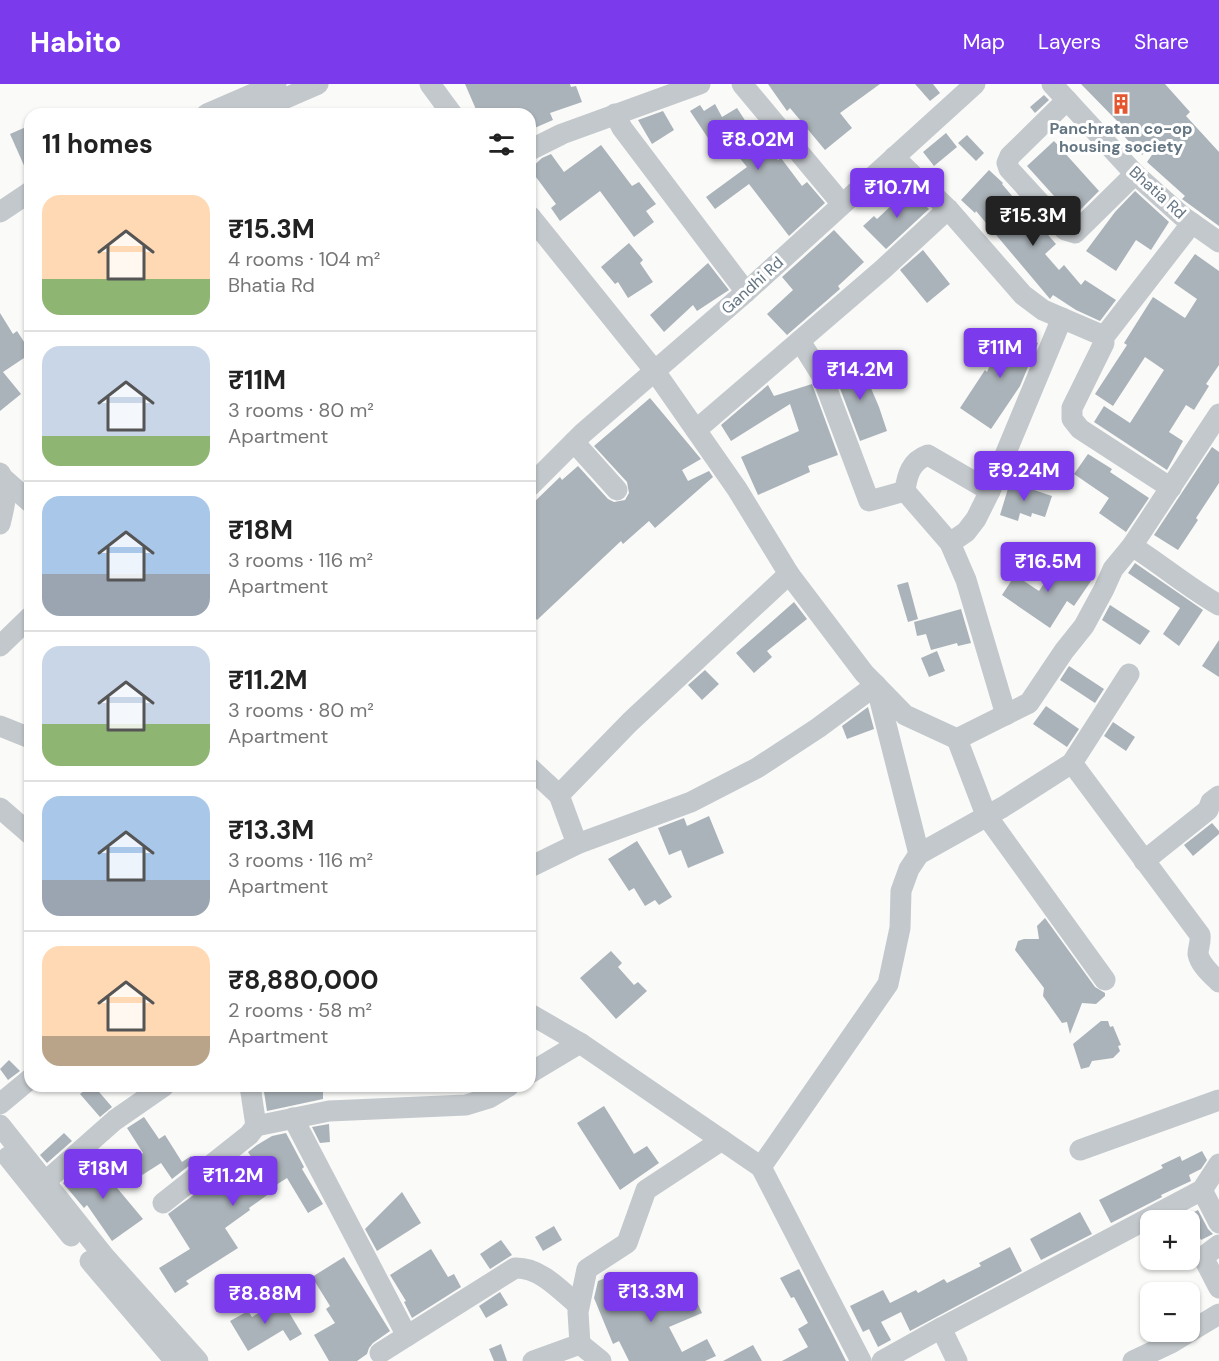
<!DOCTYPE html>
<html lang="en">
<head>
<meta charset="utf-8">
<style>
	:root { --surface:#fff; --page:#f6f6f6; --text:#222; --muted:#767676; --line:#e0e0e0; --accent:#7c3aed }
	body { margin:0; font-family:"DM Sans",sans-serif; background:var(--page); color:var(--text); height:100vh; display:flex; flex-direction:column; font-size:22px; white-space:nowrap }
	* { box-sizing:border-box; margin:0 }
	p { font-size:20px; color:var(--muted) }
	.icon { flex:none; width:33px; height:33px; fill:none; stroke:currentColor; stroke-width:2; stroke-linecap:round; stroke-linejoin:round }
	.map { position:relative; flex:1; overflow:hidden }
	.sheet { position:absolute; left:24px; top:24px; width:512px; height:984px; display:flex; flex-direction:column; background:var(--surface); border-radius:18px; box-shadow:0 2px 4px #0004 }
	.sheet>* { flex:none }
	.controls { position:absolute; left:1140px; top:1126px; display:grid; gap:12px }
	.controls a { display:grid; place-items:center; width:60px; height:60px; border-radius:12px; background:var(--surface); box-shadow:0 2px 4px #0004; font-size:30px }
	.price { position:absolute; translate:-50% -51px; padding:0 14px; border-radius:6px; background:var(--accent); color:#fff; font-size:20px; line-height:39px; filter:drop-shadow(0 2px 3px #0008) }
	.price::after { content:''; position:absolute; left:50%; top:36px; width:18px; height:14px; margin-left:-9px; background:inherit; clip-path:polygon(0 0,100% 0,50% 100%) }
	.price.current { background:#222; color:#fff }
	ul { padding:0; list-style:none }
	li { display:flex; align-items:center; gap:18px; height:150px; padding:0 18px }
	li+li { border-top:2px solid var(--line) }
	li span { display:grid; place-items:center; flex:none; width:168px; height:120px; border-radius:18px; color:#555 }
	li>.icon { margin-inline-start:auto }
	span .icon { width:72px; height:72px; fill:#fffc; stroke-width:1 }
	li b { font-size:26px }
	h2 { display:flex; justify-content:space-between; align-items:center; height:72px; padding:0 18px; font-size:26px }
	header { display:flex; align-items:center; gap:36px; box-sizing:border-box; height:84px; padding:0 30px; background:var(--accent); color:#fff }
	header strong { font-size:28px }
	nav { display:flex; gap:33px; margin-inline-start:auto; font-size:21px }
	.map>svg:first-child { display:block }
	.building { fill:#aab3b9 }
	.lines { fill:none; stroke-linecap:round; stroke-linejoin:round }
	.minor { stroke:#c3c8cc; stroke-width:21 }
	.labels { text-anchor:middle; stroke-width:6; stroke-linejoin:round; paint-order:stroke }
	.poi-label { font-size:16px; font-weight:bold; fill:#657683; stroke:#fff }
	.street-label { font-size:16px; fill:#657683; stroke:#fff }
</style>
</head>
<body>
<header>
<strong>Habito</strong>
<nav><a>Map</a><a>Layers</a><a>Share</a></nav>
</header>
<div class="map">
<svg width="1219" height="1277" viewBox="0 0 1219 1277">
	<rect width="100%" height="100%" fill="#fafaf8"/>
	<g class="building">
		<polygon points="465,0 570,0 571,3 576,2 582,18 550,29 553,36 530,46 530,30 478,30"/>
		<polygon points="768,0 880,0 840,29 852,44 825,66 790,24 787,27"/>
		<polygon points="915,0 933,0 940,9 930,17"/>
		<polygon points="1081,0 1165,0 1190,28 1186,32 1219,68 1219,142 1182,115 1185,112 1147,78 1161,58 1158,56 1142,71 1119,47 1123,43"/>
		<polygon points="1044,11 1049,16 1035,29 1030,23"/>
		<polygon points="715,20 722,33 737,24 750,44 751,43 778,76 781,74 802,102 807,98 825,119 789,152 749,100 715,125 706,113 747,83 725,56 714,63 690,27 700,21 704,27"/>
		<polygon points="663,27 674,46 652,60 638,36"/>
		<polygon points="26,43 30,52 30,95 10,50"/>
		<polygon points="946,49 957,63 934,82 923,68"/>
		<polygon points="967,51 984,69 976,77 958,59"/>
		<polygon points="1054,57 1099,107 1073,133 1027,82"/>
		<polygon points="601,61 632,102 639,98 656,120 646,127 654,138 634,153 600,107 560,137 551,124 556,120 530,85 542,74 551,70 564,88"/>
		<polygon points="989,86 1003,99 1002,100 1028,131 1031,128 1044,142 1042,144 1056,160 1045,170 1059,186 1064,181 1081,201 1085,196 1116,216 1100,237 1076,226 1053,211 1050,215 976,127 975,129 961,116"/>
		<polygon points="909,105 929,125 886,165 863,142 874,132 877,135"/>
		<polygon points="1135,107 1169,138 1151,166 1136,156 1116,187 1086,167 1115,128"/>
		<polygon points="834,146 864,178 838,202 840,205 787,251 767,230 793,206 782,193"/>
		<polygon points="629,159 643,176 640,179 653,198 628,214 618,198 615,200 601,183"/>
		<polygon points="923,166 950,200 927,219 900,186"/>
		<polygon points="1195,170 1219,187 1219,281 1206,300 1209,302 1194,326 1186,321 1169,348 1183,357 1167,386 1094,338 1104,322 1130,339 1164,286 1145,273 1113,322 1095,310 1127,261 1124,259 1153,213 1185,234 1197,215 1174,199"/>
		<polygon points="708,179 729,206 697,227 693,221 664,248 650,231"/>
		<polygon points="0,229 13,250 17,247 30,267 30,270 3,288 21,310 0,327"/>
		<polygon points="1006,245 1038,259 1020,302 991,345 960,324 985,286 987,288"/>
		<polygon points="859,276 879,323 887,347 860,357 833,286"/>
		<polygon points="812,300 838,371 808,382 810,388 758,411 741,373 799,347 790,320 731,357 721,341 768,301 774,312"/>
		<polygon points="650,314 701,375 682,386 688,397 709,387 713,393 655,444 649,437 623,460 621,457 537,536 530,527 530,422 560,393 562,396 578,382 608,415 614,418 625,416 629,409 627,398 594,362"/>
		<polygon points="1212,363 1219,368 1219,399 1196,434 1198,436 1178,466 1154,451"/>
		<polygon points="1088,370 1112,385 1110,388 1149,414 1126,448 1099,429 1109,414 1074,390"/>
		<polygon points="1010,398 1052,412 1045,433 1032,429 1031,433 1020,429 1018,437 1000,431"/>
		<polygon points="1060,475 1091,497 1074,522 1067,517 1050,544 1002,511 1015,491 1039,507"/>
		<polygon points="1135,479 1203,526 1179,562 1163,550 1180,524 1128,489"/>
		<polygon points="908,498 918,535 908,538 897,501"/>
		<polygon points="794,518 807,535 767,567 772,573 754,589 736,569"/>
		<polygon points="1110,521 1150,547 1140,561 1102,536"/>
		<polygon points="961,525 971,559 958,562 957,559 931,566 926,550 917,552 914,538"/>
		<polygon points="1219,556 1219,593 1202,582"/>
		<polygon points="937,567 945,587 929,593 921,574"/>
		<polygon points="1069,582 1104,605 1095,619 1060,596"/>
		<polygon points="705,586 719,600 702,616 688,601"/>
		<polygon points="1046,622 1079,645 1067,663 1033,640"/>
		<polygon points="868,623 874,645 847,655 842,642"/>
		<polygon points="1113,638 1135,653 1126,667 1104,652"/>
		<polygon points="709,732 724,769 688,784 681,766 669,771 658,744 684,734 687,742"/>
		<polygon points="1212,739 1219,747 1219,750 1193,772 1184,761"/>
		<polygon points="637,757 672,813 659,821 655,816 645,822 634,804 629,807 608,775"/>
		<polygon points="1045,834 1095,903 1105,909 1105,912 1096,920 1082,919 1070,950 1067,938 1062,939 1043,912 1044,904 1015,866 1018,857 1024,855 1039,855 1037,842"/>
		<polygon points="611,867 622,879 618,883 634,901 638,898 647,907 616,935 580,894"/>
		<polygon points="1101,937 1108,937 1110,943 1113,942 1121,961 1118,962 1120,967 1113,974 1092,977 1089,983 1081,985 1073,960"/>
		<polygon points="9,976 20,987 8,996 0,985"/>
		<polygon points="90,1002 94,1002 112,1023 100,1033 80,1010"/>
		<polygon points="323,1003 323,1015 267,1027 264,1008"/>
		<polygon points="604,1022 634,1070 647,1062 659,1079 620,1106 577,1039"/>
		<polygon points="144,1033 159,1055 165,1051 182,1078 191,1072 195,1077 172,1095 161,1079 136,1095 126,1080 143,1069 127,1044"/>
		<polygon points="329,1040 330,1058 320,1059 312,1043"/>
		<polygon points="64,1049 72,1057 47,1079 40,1071"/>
		<polygon points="286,1049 304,1083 302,1085 323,1120 308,1129 287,1094 268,1106 270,1109 249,1124 250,1126 225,1144 238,1164 186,1197 189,1200 175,1209 159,1184 190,1165 168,1130 211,1098 213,1101 227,1091 229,1094 254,1077 248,1068 257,1061 272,1052"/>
		<polygon points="1202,1067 1207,1076 1201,1085 1189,1091 1191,1097 1161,1111 1162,1113 1111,1139 1099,1116 1163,1084 1161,1081 1180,1072 1182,1077"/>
		<polygon points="92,1074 143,1135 112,1157 87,1121 84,1124 63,1099"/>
		<polygon points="402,1108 421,1139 377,1167 365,1145"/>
		<polygon points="1198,1126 1208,1145 1213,1150 1201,1156 1188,1131"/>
		<polygon points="1080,1128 1092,1150 1041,1176 1030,1155"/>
		<polygon points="554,1142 562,1156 543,1167 535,1153"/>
		<polygon points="501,1156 512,1171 490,1185 480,1170"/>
		<polygon points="1010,1163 1022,1187 910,1247 901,1228 881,1238 891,1256 878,1263 869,1245 863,1248 850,1222 883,1206 890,1219 916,1206 918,1209 944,1195 947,1199 981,1182 979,1179"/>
		<polygon points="431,1165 448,1193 454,1190 461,1203 412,1234 404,1218 406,1217 390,1191"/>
		<polygon points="344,1173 390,1247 373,1259 369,1264 367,1270 357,1277 329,1277 314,1251 335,1239 326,1225 330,1222 312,1193"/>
		<polygon points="799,1185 833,1251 846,1277 782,1277 808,1263 798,1245 808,1239 794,1213 791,1214 780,1194"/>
		<polygon points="608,1193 619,1220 652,1206 654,1209 686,1194 702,1229 669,1243 682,1268 707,1255 716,1272 705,1277 629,1277 619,1257 613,1260 594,1214 598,1197"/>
		<polygon points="500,1208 508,1221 486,1234 479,1222"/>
		<polygon points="281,1215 302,1250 290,1257 283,1246 248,1267 230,1237 248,1227 252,1233"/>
		<polygon points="501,1260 507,1277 494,1277 489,1265"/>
		<polygon points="753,1261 762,1277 723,1277"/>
	</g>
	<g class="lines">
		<g class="minor">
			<polyline points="430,0 452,30"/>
			<polyline points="742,0 842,120"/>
			<polyline points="1052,0 1135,90 1182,132 1219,158"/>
			<polyline points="1067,16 1010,72 1007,79 1009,85 1065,146 1075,149 1135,90"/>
			<polyline points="207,30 276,0"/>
			<polyline points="249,30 318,0"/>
			<polyline points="615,30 622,44 746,208"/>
			<polyline points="530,66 562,50 700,0"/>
			<polyline points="894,73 948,125 1023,211 1043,226 1099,250 1103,254 1104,259 1072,324 1072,335 1080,345 1171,404"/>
			<polyline points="0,128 30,108"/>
			<path d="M530,132L654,286L737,405L789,490L864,589L905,631L957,655L1029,619L1064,567L1084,542L1104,505L1113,485L1132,462C1162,481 1189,504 1219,521"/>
			<polyline points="1103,254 1192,139"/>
			<polyline points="800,257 822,292 869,417 905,407 950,459 966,496 1006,631"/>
			<polyline points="696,346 882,186 948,125"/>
			<polyline points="574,358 617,406"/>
			<path d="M0,389C10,403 4,424 0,440"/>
			<polyline points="5,396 30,418"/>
			<polyline points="530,402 583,349 746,208 975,0"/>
			<path d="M905,407C907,391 911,377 928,371L990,407"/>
			<polyline points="950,459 966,448 976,435 990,407 1062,234"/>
			<polyline points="1132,462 1219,330"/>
			<polyline points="0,562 30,533"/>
			<polyline points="0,642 30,654"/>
			<polyline points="957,655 986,731 1105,896"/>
			<path d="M1072,679L1200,851C1201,858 1198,864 1198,870C1200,881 1212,891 1219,898"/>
			<polyline points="530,684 559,711 577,760"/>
			<polyline points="559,711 630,638 789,490"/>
			<polyline points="0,724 30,750"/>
			<polyline points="1144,777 1208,726 1211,718 1219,712"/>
			<polyline points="530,783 577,760 691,718 757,684 818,644 876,601 919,770"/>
			<polyline points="530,930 580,959 761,1083 861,1277"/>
			<polyline points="530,989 580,959"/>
			<polyline points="0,1020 30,995"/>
			<polyline points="293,1034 407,1252"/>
			<polyline points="0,1041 104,1172 198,1277"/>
			<polyline points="256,1042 329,1027 466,1021 489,1014 509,1002"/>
			<polyline points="1080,1066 1219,1016"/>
			<polyline points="8,1073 71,1152"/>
			<polyline points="761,1083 888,900 900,844 901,807 909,785 919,770 1003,723 1072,679 1129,590"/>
			<polyline points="46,1097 115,1036 164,1002"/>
			<polyline points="1202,1106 1219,1139"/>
			<polyline points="163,1119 249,1051 256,1042 250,1002"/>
			<polyline points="1219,1161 1203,1173 1219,1204"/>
			<polyline points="90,1177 175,1277"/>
			<polyline points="941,1244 957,1277"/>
			<polyline points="580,1260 578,1228 587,1185 627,1159 646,1106 722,1056"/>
			<path d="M380,1269L515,1184C540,1183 560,1206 579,1222"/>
			<polyline points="533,1277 580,1260 601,1277"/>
			<polyline points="882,1277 941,1244 1202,1106 1219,1080"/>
			<polyline points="1133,1277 1171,1259 1219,1230"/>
		</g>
	</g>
	<defs>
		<g id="building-bare" transform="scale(1.62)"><path d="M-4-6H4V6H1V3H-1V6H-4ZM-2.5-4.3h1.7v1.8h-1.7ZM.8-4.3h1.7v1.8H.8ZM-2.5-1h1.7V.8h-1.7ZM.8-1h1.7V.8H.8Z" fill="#e4572e" stroke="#fff" stroke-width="2.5" paint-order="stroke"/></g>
	</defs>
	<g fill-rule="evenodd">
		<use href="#building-bare" x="1121" y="20"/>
	</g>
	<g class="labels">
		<g class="poi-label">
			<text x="1121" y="50">Panchratan co-op<tspan x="1121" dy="18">housing society</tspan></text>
		</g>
		<g class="street-label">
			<text transform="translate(1158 108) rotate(42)" y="6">Bhatia Rd</text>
			<text transform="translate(752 201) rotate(-42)" y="6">Gandhi Rd</text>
		</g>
	</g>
</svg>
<div class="controls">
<a>+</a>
<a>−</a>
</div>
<b class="price" style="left:758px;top:87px">₹8.02M</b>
<b class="price" style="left:897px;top:135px">₹10.7M</b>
<b class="price current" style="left:1033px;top:163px">₹15.3M</b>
<b class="price" style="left:1000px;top:295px">₹11M</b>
<b class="price" style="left:860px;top:317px">₹14.2M</b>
<b class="price" style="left:1024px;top:418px">₹9.24M</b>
<b class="price" style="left:1048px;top:509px">₹16.5M</b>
<b class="price" style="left:103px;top:1116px">₹18M</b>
<b class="price" style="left:233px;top:1123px">₹11.2M</b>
<b class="price" style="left:651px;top:1239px">₹13.3M</b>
<b class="price" style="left:265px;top:1241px">₹8.88M</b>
<section class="sheet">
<h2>11 homes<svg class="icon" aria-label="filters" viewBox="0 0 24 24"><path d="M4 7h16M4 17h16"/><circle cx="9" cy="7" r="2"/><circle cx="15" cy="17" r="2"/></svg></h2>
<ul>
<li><span style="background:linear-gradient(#ffd9b3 70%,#8fb573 0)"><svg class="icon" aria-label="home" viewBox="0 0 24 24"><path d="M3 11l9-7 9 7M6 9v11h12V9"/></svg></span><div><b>₹15.3M</b><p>4 rooms · 104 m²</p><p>Bhatia Rd</p></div></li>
<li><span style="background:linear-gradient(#c9d6e8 75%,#8fb573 0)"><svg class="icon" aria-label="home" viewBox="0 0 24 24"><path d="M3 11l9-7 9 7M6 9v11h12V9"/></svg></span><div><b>₹11M</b><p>3 rooms · 80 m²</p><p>Apartment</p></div></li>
<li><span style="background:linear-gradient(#a9c7e8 65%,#9aa5b1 0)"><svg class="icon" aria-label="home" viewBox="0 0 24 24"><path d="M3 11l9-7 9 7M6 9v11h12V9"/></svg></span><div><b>₹18M</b><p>3 rooms · 116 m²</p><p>Apartment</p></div></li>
<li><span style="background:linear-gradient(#c9d6e8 65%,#8fb573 0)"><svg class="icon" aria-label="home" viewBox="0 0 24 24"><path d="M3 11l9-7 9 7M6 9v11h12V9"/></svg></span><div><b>₹11.2M</b><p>3 rooms · 80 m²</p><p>Apartment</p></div></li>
<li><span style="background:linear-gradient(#a9c7e8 70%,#9aa5b1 0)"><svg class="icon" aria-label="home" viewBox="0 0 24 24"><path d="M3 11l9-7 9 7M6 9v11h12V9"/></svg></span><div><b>₹13.3M</b><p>3 rooms · 116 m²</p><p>Apartment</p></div></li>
<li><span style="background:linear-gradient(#ffd9b3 75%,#b9a48a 0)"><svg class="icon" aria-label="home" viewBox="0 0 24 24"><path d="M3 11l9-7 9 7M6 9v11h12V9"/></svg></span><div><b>₹8,880,000</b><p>2 rooms · 58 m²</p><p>Apartment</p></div></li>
</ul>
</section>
</div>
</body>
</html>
